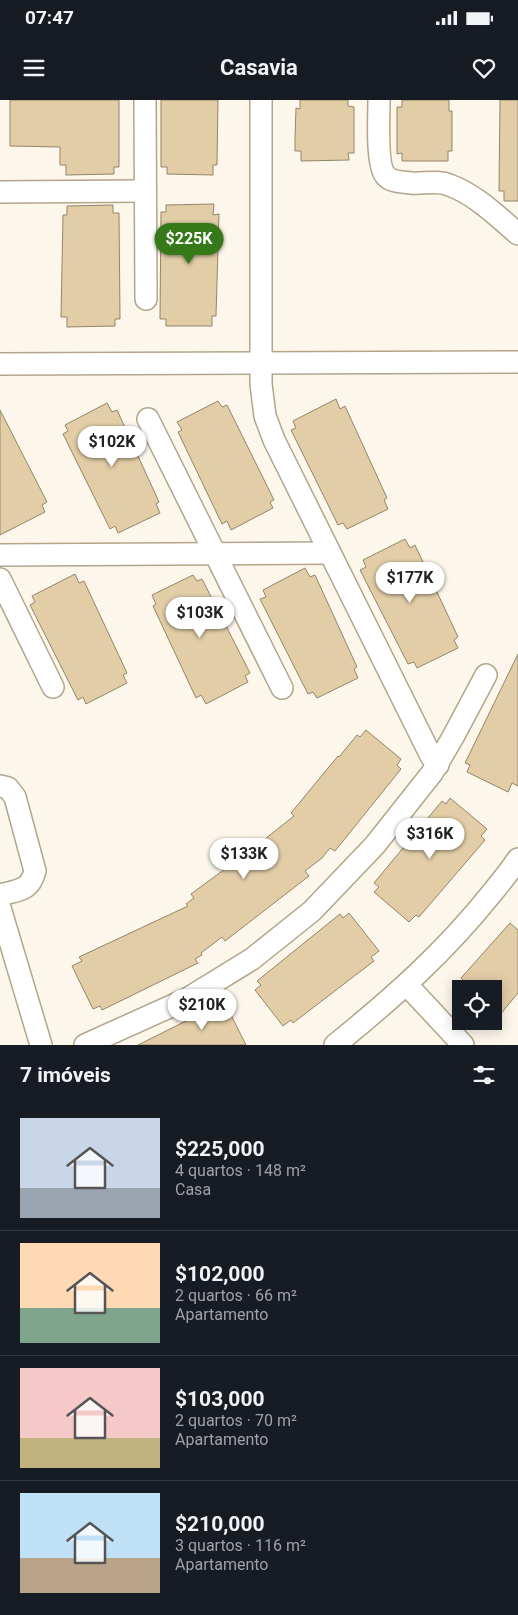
<!DOCTYPE html>
<html lang="pt">
<head>
<meta charset="utf-8">
<style>
	:root { --surface:#171b24; --page:#20242c; --text:#f1f3f6; --muted:#9ea1a6; --line:#363941; --accent:#357919 }
	body { margin:0; font-family:Roboto,sans-serif; background:var(--page); color:var(--text); height:100vh; display:flex; flex-direction:column; font-size:19px; white-space:nowrap }
	* { box-sizing:border-box; margin:0 }
	p { font-size:16px; color:var(--muted) }
	.icon { flex:none; width:28px; height:28px; fill:none; stroke:currentColor; stroke-width:2; stroke-linecap:round; stroke-linejoin:round }
	.map { position:relative; height:945px; overflow:hidden }
	.details { display:flex; flex-direction:column; background:var(--surface); flex:1 }
	.details>* { flex:none }
	.controls { position:absolute; left:452px; top:880px; display:grid; gap:10px }
	.controls a { display:grid; place-items:center; width:50px; height:50px; border-radius:0px; background:var(--surface); box-shadow:0 2px 12px #0003; font-size:25px }
	.price { position:absolute; translate:-50% -42px; padding:0 11px; border-radius:18px; background:#fff; color:#222; font-size:16px; line-height:32px; filter:drop-shadow(0 1px 2px #0008) }
	.price::after { content:''; position:absolute; left:50%; top:30px; width:15px; height:11px; margin-left:-8px; background:inherit; clip-path:polygon(0 0,100% 0,50% 100%) }
	.price.current { background:var(--accent); color:#fff }
	ul { padding:0; list-style:none }
	li { display:flex; align-items:center; gap:15px; height:125px; padding:0 20px }
	li+li { border-top:1px solid var(--line) }
	li span { display:grid; place-items:center; flex:none; width:140px; height:100px; border-radius:0px; color:#555 }
	li>.icon { margin-inline-start:auto }
	span .icon { width:60px; height:60px; fill:#fffc; stroke-width:1 }
	li b { font-size:21px }
	h2 { display:flex; justify-content:space-between; align-items:center; height:60px; padding:0 20px; font-size:21px }
	.status { display:flex; justify-content:space-between; align-items:center; height:35px; padding:0 25px; background:var(--surface); direction:ltr }
	.status svg { height:14px; fill:currentColor }
	header { display:flex; justify-content:space-between; align-items:center; height:65px; padding:0 20px; background:var(--surface); font-size:22px; font-weight:700 }
	.map>svg:first-child { display:block }
	.building { fill:#e2cda7; stroke:#93856a }
	.lines { fill:none; stroke-linecap:round; stroke-linejoin:round }
	.minor-casing { stroke:#b4a58a; stroke-width:24 }
	.minor { stroke:#fff; stroke-width:21 }
</style>
</head>
<body>
<div class="status"><b>07:47</b><svg viewBox="0 0 49 12"><path d="M0 12V9h3v3zM5 12V6h3v6zM10 12V3h3v9zM15 12V0h3v12zM26 1h20v11H26zM47 4h2v5h-2z"/></svg></div>
<header><svg class="icon" aria-label="menu" viewBox="0 0 24 24"><path d="M4 6h16M4 12h16M4 18h16"/></svg>Casavia<svg class="icon" aria-label="heart" viewBox="0 0 24 24"><path d="M12 20l-8-8c-3-5 5-10 8-4 3-6 11-1 8 4z"/></svg></header>
<div class="map">
<svg width="518" height="945" viewBox="0 0 518 945">
	<rect width="100%" height="100%" fill="#fdf6eb"/>
	<g class="building">
		<polygon points="10,0 119,0 119,67 114,67 114,74 66,75 66,65 60,65 60,47 10,46"/>
		<polygon points="161,0 218,0 217,65 213,65 213,75 167,74 167,67 161,67"/>
		<polygon points="300,0 348,0 348,6 354,7 354,53 348,53 349,60 301,61 301,51 295,51 295,38 296,8 300,9"/>
		<polygon points="402,0 449,0 449,11 452,11 452,51 448,51 448,61 402,61 402,53 397,54 397,7 402,7"/>
		<polygon points="500,0 518,0 518,101 504,101 504,91 499,91"/>
		<polygon points="214,104 213,115 219,114 216,216 212,216 212,226 166,226 166,219 160,219 161,112 166,112 166,105"/>
		<polygon points="113,105 113,113 119,113 120,219 115,219 115,226 67,227 67,217 61,217 63,115 67,115 67,106"/>
		<polygon points="336,299 340,309 345,306 387,398 384,400 388,409 347,429 343,423 338,425 291,330 296,328 293,321"/>
		<polygon points="218,301 222,307 227,305 274,400 270,402 273,408 231,430 227,421 222,424 178,332 182,330 177,322"/>
		<polygon points="107,303 112,312 117,310 159,402 156,404 160,413 118,433 115,426 110,429 63,334 68,331 65,325"/>
		<polygon points="0,310 47,402 42,405 45,412 0,435"/>
		<polygon points="405,439 410,448 415,445 458,537 454,540 458,548 417,568 414,562 408,564 360,470 366,467 363,460"/>
		<polygon points="305,468 310,477 315,475 357,567 354,569 358,578 317,598 313,592 308,594 260,499 266,497 263,490"/>
		<polygon points="75,474 79,483 84,481 127,573 123,575 127,583 86,604 83,597 78,600 30,505 35,502 32,496"/>
		<polygon points="193,475 197,481 202,479 250,573 245,576 248,582 206,604 201,595 196,598 153,506 156,504 152,495"/>
		<polygon points="518,554 518,686 512,683 508,692 467,672 470,665 465,663"/>
		<polygon points="366,630 401,659 397,665 401,669 335,751 330,748 322,758 305,771 309,776 225,841 222,837 201,853 202,855 195,859 198,863 102,910 100,906 93,909 72,866 82,861 79,857 188,806 186,804 194,798 191,794 251,750 294,716 291,713 338,656 339,657 357,635 360,637"/>
		<polygon points="450,698 487,729 481,736 485,740 419,817 416,815 409,822 374,792 379,787 374,783 442,701 446,704"/>
		<polygon points="349,813 379,851 371,857 374,861 293,923 291,920 283,926 255,890 261,885 257,881 340,814 343,818"/>
		<polygon points="510,823 518,830 518,893 494,922 494,889 459,889 465,882 461,878"/>
		<polygon points="218,905 220,910 227,907 246,945 138,945"/>
	</g>
	<g class="lines">
		<g class="minor-casing">
			<g id="minor">
				<polyline points="145,0 146,199"/>
				<polyline points="261,0 261,284 265,316 274,340 431,656 438,665"/>
				<path d="M379,0C379,15 376,66 386,76C391,82 403,82 411,83C423,84 438,80 449,85C475,94 497,116 518,134"/>
				<polyline points="0,92 145,91"/>
				<polyline points="0,264 518,262"/>
				<polyline points="148,319 282,588"/>
				<polyline points="0,455 330,453"/>
				<polyline points="0,479 53,587"/>
				<path d="M0,686L8,688L15,697L35,771C30,791 18,790 0,795"/>
				<polyline points="0,808 41,945"/>
				<polyline points="407,885 463,945"/>
				<polyline points="85,945 187,899 252,859 312,811 375,745 432,673 453,637 486,575"/>
				<path d="M335,945C394,897 444,853 492,793C501,782 510,771 518,759"/>
			</g>
		</g>
		<use href="#minor" class="minor"/>
	</g>
</svg>
<div class="controls">
<a><svg class="icon" aria-label="locate" viewBox="0 0 24 24"><circle cx="12" cy="12" r="6"/><path d="M12 2v4M12 18v4M2 12h4M18 12h4"/></svg></a>
</div>
<b class="price current" style="left:189px;top:165px">$225K</b>
<b class="price" style="left:112px;top:368px">$102K</b>
<b class="price" style="left:410px;top:504px">$177K</b>
<b class="price" style="left:200px;top:539px">$103K</b>
<b class="price" style="left:430px;top:760px">$316K</b>
<b class="price" style="left:244px;top:780px">$133K</b>
<b class="price" style="left:202px;top:931px">$210K</b>
</div>
<section class="details">
<h2>7 imóveis<svg class="icon" aria-label="filters" viewBox="0 0 24 24"><path d="M4 7h16M4 17h16"/><circle cx="9" cy="7" r="2"/><circle cx="15" cy="17" r="2"/></svg></h2>
<ul>
<li><span style="background:linear-gradient(#c9d6e8 70%,#9aa5b1 0)"><svg class="icon" aria-label="home" viewBox="0 0 24 24"><path d="M3 11l9-7 9 7M6 9v11h12V9"/></svg></span><div><b>$225,000</b><p>4 quartos · 148 m²</p><p>Casa</p></div></li>
<li><span style="background:linear-gradient(#ffd9b3 65%,#7fa58c 0)"><svg class="icon" aria-label="home" viewBox="0 0 24 24"><path d="M3 11l9-7 9 7M6 9v11h12V9"/></svg></span><div><b>$102,000</b><p>2 quartos · 66 m²</p><p>Apartamento</p></div></li>
<li><span style="background:linear-gradient(#f6c9c9 70%,#c2b280 0)"><svg class="icon" aria-label="home" viewBox="0 0 24 24"><path d="M3 11l9-7 9 7M6 9v11h12V9"/></svg></span><div><b>$103,000</b><p>2 quartos · 70 m²</p><p>Apartamento</p></div></li>
<li><span style="background:linear-gradient(#bfe0f5 65%,#b9a48a 0)"><svg class="icon" aria-label="home" viewBox="0 0 24 24"><path d="M3 11l9-7 9 7M6 9v11h12V9"/></svg></span><div><b>$210,000</b><p>3 quartos · 116 m²</p><p>Apartamento</p></div></li>
</ul>
</section>
</body>
</html>
